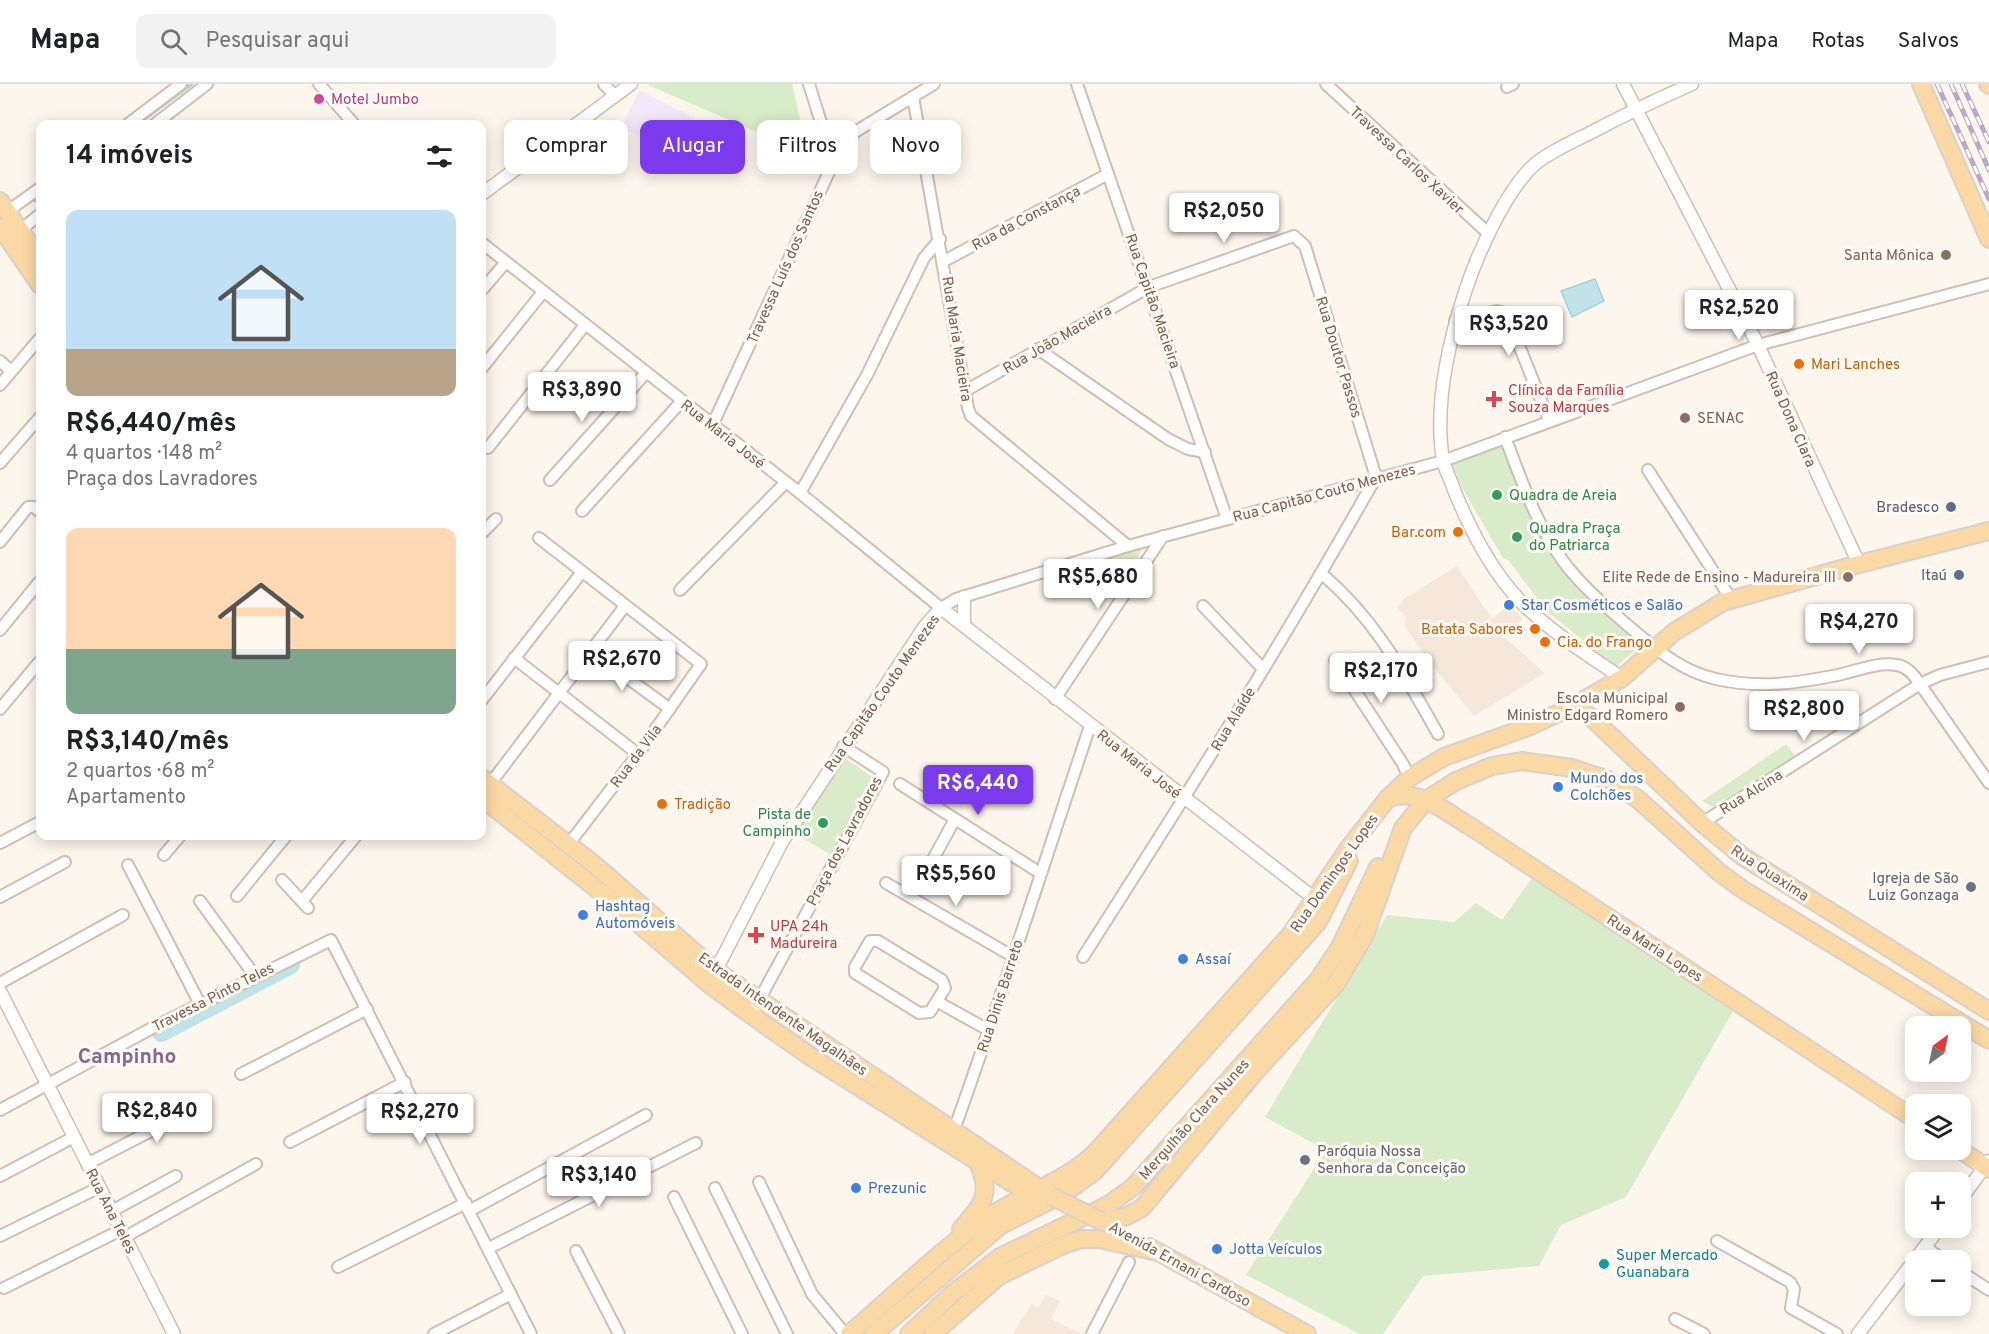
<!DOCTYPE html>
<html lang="pt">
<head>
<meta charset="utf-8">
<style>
	:root { --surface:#fff; --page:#f2f2f2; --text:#202124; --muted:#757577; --line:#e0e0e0; --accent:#7c3aed }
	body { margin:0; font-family:Overpass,sans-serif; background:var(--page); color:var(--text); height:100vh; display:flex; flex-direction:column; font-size:22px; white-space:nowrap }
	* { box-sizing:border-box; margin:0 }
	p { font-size:20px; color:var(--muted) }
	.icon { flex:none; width:33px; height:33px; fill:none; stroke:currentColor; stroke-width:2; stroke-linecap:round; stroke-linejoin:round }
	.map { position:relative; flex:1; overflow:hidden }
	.side { position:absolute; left:36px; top:36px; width:450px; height:720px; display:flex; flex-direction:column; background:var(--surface); border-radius:12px; box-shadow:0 3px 15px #0003 }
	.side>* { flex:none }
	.guide { position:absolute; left:504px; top:36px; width:570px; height:54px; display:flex; gap:12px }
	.needle { width:39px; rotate:33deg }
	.controls { position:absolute; left:1905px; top:932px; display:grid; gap:12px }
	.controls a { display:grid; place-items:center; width:66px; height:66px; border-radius:12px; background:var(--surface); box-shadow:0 3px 15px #0003; font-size:30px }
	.price { position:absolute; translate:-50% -51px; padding:0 14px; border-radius:6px; background:#fff; color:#222; font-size:20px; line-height:39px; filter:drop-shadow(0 2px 3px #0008) }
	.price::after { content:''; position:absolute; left:50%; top:36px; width:18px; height:14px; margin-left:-9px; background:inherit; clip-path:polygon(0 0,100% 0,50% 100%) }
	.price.selected { background:var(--accent); color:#fff }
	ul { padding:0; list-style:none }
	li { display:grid; align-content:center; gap:12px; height:318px; padding:0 30px }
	li span { display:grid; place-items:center; height:186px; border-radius:12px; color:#555 }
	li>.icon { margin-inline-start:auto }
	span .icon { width:108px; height:108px; fill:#fffc; stroke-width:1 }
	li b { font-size:26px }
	h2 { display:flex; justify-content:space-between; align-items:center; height:72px; padding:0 30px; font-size:26px }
	.pill { padding:0 21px; border-radius:12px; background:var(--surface); box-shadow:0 3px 15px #0003; font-size:21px; line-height:54px }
	.pill.selected { background:var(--accent); color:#fff }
	header { display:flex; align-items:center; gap:36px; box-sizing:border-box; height:84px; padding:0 30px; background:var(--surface); border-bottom:2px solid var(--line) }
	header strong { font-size:28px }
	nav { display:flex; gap:33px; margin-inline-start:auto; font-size:21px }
	.search { width:420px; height:54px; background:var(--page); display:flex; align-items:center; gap:15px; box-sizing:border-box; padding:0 21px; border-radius:12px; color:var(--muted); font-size:22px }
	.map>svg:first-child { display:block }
	.residential { fill:#f5e8da }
	.education { fill:#f3e8fa }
	.green { fill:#d8ecc9 }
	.water { fill:#bfe3e8; stroke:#a5d3da; stroke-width:1.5 }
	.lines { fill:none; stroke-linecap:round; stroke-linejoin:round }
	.stream { stroke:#a5d3da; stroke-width:3 }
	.river { stroke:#bfe3e8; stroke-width:18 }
	.minor-casing { stroke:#d1beb0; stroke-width:14 }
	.tertiary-casing { stroke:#d1beb0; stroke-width:15 }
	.primary-casing { stroke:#dad1cd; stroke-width:20 }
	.minor { stroke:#fff; stroke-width:10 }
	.tertiary { stroke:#fff; stroke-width:12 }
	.primary { stroke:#fbd9a5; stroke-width:16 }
	.rail-casing { stroke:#b9a8c9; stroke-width:5 }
	.rail { stroke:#fffaf3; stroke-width:3; stroke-dasharray:9; stroke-linecap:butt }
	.primary-bridge-casing { stroke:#dad1cd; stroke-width:20; stroke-linecap:butt }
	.primary-bridge { stroke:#fbd9a5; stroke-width:16 }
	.hotel-dot { fill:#d1479c; stroke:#fffaf3; stroke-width:2 }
	.education-dot { fill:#8d6e63; stroke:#fffaf3; stroke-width:2 }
	.food-dot { fill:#e8710a; stroke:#fffaf3; stroke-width:2 }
	.health-dot { fill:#e0444e; stroke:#fffaf3; stroke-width:2 }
	.leisure-dot { fill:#2e9e5b; stroke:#fffaf3; stroke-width:2 }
	.service-dot { fill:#5c6f8a; stroke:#fffaf3; stroke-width:2 }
	.shop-dot { fill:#3f7fe0; stroke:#fffaf3; stroke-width:2 }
	.worship-dot { fill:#6b7280; stroke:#fffaf3; stroke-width:2 }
	.culture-dot { fill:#0f9aa8; stroke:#fffaf3; stroke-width:2 }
	.labels { text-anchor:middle; stroke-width:6; stroke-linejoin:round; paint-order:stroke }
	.hotel-label { font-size:15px; fill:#b23c85; stroke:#fffaf3; text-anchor:start }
	.street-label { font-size:15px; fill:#7a5c4d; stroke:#fffaf3 }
	.education-label { font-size:15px; fill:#785e54; stroke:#fffaf3; text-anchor:end }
	.food-label { font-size:15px; fill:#c56008; stroke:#fffaf3; text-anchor:start }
	.health-label { font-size:15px; fill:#be3a42; stroke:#fffaf3; text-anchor:start }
	.leisure-label { font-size:15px; fill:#27864d; stroke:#fffaf3; text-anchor:start }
	.service-label { font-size:15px; fill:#4e5e75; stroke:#fffaf3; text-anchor:end }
	.shop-label { font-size:15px; fill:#366cbe; stroke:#fffaf3; text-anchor:start }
	.worship-label { font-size:15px; fill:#5b616d; stroke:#fffaf3; text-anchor:end }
	.culture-label { font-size:15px; fill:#0d838f; stroke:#fffaf3; text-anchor:start }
	.district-label { font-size:21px; font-weight:bold; fill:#846695; stroke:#fffaf3 }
</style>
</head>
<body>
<header>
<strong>Mapa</strong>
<div class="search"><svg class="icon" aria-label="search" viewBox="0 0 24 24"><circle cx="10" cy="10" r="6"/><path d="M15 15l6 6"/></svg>Pesquisar aqui</div>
<nav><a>Mapa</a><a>Rotas</a><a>Salvos</a></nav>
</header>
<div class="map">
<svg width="1989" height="1250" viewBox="0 0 1989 1250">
	<rect width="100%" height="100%" fill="#fdf6ec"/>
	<g class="residential">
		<polygon points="1457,482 1492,535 1510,520 1523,535 1502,551 1545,589 1474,632 1432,581 1404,542 1406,533 1397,524 1405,514"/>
		<polygon points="1046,1211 1060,1217 1051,1235 1082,1250 1013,1250 1031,1220 1038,1224"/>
	</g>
	<polygon class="education" points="639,6 695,34 676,70 622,44"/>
	<g class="green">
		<polygon points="792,0 808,70 648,1 649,0"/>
		<polygon points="1502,358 1549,462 1644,558 1616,583 1533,516 1537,514 1509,477 1503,474 1461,402 1452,380"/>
		<polygon points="1142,464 1126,501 1098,476"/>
		<polygon points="1786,660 1795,672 1713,723 1702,717"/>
		<polygon points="842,672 875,695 833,772 796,750"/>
		<polygon points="1535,790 1736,922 1626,1113 1561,1141 1539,1182 1423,1192 1383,1250 1360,1250 1246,1191 1326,1066 1265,1033 1387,831 1454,838 1476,819 1502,836"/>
	</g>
	<polygon class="water" points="1595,195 1604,217 1572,233 1561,207"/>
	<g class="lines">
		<g class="stream">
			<polyline points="138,40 192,0"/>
			<polyline points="35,117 40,113"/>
		</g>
		<polyline class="river" points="157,942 161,949 291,881"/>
		<g class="minor-casing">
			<g id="minor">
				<polyline points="319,0 354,40"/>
				<polyline points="604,0 615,12"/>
				<polyline points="809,0 833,77"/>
				<polyline points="1077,0 1227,435"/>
				<polyline points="1326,0 1489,150"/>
				<polyline points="1507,3 1513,0"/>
				<polyline points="913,13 968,324 971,332 1128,462"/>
				<polyline points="128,40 181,0"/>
				<polyline points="155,40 207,0"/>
				<polyline points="8,127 40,104"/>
				<polyline points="21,146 40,130"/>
				<polyline points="482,159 800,409 941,524 956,515 1128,462 1443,377 1758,261 1989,200"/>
				<polyline points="944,177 1108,90"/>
				<polyline points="482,206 506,178"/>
				<polyline points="1455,237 1497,227 1506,229 1549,336"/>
				<polyline points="1038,265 1168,355 1188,365 1205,368"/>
				<polyline points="0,277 11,287"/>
				<polyline points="482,284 543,208"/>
				<polyline points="0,301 40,254"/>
				<path d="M965,307L1149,203L1294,152L1305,162L1376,393C1284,557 1184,715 1083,873"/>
				<polyline points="712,342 840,64 855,48 934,0"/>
				<path d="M1505,353C1521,395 1536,440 1563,477C1583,504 1612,528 1638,550C1662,570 1685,588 1716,595C1760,605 1799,599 1842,590C1859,586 1879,578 1896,581C1907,582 1914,591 1920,600L1989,699"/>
				<polyline points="488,364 585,241"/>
				<polyline points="0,379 40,333"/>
				<polyline points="1648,386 1731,515"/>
				<polyline points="550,396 645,290"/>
				<polyline points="800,409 867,291 924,174 940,155"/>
				<polyline points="582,427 681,318"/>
				<polyline points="482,449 496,435"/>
				<polyline points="539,454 701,580 638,670 568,761"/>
				<polyline points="0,458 28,423 34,423 40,428"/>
				<polyline points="1087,475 1125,510"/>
				<path d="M1322,490C1377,537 1402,587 1438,650"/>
				<polyline points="680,506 785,399"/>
				<polyline points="1203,522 1263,585"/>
				<polyline points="0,546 40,497"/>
				<polyline points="592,568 670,625"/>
				<polyline points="514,574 638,670"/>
				<polyline points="1335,576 1403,680 1409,694"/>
				<polyline points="1055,615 1163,452"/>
				<polyline points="482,616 582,488"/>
				<polyline points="0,625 40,577"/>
				<polyline points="490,700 625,522"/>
				<polyline points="900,700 1040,789"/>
				<polyline points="1702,739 1920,600 1940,591 1989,578"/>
				<polyline points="0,759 40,738"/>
				<polyline points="164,771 180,752"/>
				<polyline points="932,777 955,735"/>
				<polyline points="128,781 200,920"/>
				<polyline points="282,796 308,824"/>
				<polyline points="886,799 1012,872"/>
				<polyline points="237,812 286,752"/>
				<polyline points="0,813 65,778"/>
				<polyline points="200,817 255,892"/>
				<polyline points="302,817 356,752"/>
				<polygon points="870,857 878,857 942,896 945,904 930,928 919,929 855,889 855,883"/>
				<polyline points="0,899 123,831"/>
				<polyline points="938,918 990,947"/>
				<polyline points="751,931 883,688 843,662"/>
				<polyline points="241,990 367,925"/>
				<polyline points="0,1026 156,942 331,856 531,1250"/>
				<path d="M954,1046C1002,912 1045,776 1090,642"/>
				<polyline points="290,1058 405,998"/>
				<polyline points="87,1080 201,1021"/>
				<polyline points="0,1092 74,1053"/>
				<polyline points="759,1098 812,1210 845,1250"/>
				<polyline points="715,1104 787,1250"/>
				<polyline points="674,1113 742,1250"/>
				<polyline points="112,1127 176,1092"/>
				<polyline points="469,1127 646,1031"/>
				<polyline points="0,1152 100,1103"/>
				<polyline points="125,1153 256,1080"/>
				<polyline points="1717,1157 1790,1198 1794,1205 1791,1224 1837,1250"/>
				<polyline points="1925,1163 1944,1176"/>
				<polyline points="489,1164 696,1059"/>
				<polyline points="576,1167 619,1250"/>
				<polyline points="338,1183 466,1119"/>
				<polyline points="1960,1187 1989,1206"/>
				<polyline points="4,1204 121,1146"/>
				<polyline points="1675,1235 1704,1250"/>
				<polyline points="434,1250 511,1210"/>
				<polyline points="1092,1250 1129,1178"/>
			</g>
		</g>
		<g class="tertiary-casing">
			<g id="tertiary">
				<polyline points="1623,0 1758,261 1859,480"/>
				<polyline points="482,110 631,0"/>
				<polyline points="964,542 964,513"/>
				<path d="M1622,594C1588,571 1554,550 1524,521C1492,489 1471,447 1454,406C1451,396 1445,386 1443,376C1434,322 1448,261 1464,211C1476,173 1505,107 1535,80C1551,67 1572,58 1590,49C1624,31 1658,15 1692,0"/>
				<polyline points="713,892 782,758 925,542 941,524 1315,815"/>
				<polyline points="0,907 174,1250"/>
				<polyline points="1960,1116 1989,1077"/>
				<polyline points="1858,1250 1940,1143"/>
			</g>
		</g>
		<g class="primary-casing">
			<g id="primary">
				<polyline points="1921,0 1989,155"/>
				<polyline points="1988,0 1989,1"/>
				<polyline points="0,117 40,175"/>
				<polyline points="0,143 40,201"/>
				<polyline points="1572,623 1591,633 1702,739 1742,772 1989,927"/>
				<polyline points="482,694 595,781 715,886 1048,1110"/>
				<polyline points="482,714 612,817 709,900 751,931 808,971 1012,1099 1023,1105 1038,1105"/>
				<path d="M1388,714C1419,704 1443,726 1468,741L1916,1036"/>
				<polyline points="1959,1065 1989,1085"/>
				<polyline points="1105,1138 1127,1132 1142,1124 1256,987 1336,900 1365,851 1403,744 1426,716 1456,697 1492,682 1522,677 1572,684 1608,696 1639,716 1720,789 1742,805 1989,956"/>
				<path d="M961,1145C983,1120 992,1111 978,1078"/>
				<polyline points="1149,1163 1307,1250"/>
				<path d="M849,1250C897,1210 941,1164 993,1130C1027,1109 1065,1097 1095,1069L1290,851L1348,765L1388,714L1409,694L1444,673L1528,643L1572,623L1622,594L1674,548L1723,518L1859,480L1989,447"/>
				<polyline points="874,1250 1001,1141 1065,1109 1095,1087 1318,838 1349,777"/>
				<polyline points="909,1250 953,1209 1000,1173 1108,1121 1133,1103 1318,896 1340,863 1378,783"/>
				<polyline points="933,1250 999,1192 1063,1161 1081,1155 1099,1155 1158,1168"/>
			</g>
		</g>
		<use href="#minor" class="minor"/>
		<use href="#tertiary" class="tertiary"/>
		<use href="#primary" class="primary"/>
		<g class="rail-casing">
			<g id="rail">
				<polyline points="1937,0 1989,115"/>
				<polyline points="1951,0 1989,86"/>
				<polyline points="1962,0 1989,58"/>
			</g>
		</g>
		<use href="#rail" class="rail"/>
		<g class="primary-bridge-casing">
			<polyline id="primary-bridge" points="1051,1112 1101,1137"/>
		</g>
		<use href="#primary-bridge" class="primary-bridge"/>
	</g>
	<circle class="hotel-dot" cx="319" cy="15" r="6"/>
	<g class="education-dot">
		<circle cx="1946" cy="171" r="6"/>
		<circle cx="1685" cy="334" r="6"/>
		<circle cx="1848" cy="493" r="6"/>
		<circle cx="1680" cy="623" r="6"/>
	</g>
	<g class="food-dot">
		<circle cx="1799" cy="280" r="6"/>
		<circle cx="1458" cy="448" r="6"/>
		<circle cx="1535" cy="545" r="6"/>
		<circle cx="1545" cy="558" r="6"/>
		<circle cx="662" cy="720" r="6"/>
	</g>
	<g class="health-dot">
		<path d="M1491 306h6v6h6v6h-6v6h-6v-6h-6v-6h6z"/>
		<path d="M753 842h6v6h6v6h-6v6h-6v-6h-6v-6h6z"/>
	</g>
	<g class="leisure-dot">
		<circle cx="1497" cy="411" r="6"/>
		<circle cx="1517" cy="453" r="6"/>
		<circle cx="823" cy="739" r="6"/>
	</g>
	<g class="service-dot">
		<circle cx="1951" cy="423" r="6"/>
		<circle cx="1959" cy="491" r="6"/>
	</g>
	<g class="shop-dot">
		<circle cx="1509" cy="521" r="6"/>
		<circle cx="1558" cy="703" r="6"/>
		<circle cx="583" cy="831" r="6"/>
		<circle cx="1183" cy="875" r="6"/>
		<circle cx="856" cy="1104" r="6"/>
		<circle cx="1217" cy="1165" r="6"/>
	</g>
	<g class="worship-dot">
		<circle cx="1971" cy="803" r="6"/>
		<circle cx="1305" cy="1076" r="6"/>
	</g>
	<circle class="culture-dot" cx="1604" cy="1180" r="6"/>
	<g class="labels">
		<g class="hotel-label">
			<text x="331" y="20">Motel Jumbo</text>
		</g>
		<g class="street-label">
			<text transform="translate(1407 76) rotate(43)" y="5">Travessa Carlos Xavier</text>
			<text transform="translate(1026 134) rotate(-28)" y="5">Rua da Constança</text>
			<text transform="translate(785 183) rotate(-66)" y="5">Travessa Luís dos Santos</text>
			<text transform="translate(1153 217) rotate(71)" y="5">Rua Capitão Macieira</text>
			<text transform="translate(957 255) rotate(81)" y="5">Rua Maria Macieira</text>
			<text transform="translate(1057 255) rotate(-30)" y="5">Rua João Macieira</text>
			<text transform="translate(1339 273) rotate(73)" y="5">Rua Doutor Passos</text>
			<text transform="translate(1791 335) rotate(66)" y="5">Rua Dona Clara</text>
			<text transform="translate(723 350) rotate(38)" y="5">Rua Maria José</text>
			<text transform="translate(1324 409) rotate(-15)" y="5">Rua Capitão Couto Menezes</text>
			<text transform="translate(882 609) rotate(-55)" y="5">Rua Capitão Couto Menezes</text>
			<text transform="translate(1233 635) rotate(-59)" y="5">Rua Alaíde</text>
			<text transform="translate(636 672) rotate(-53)" y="5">Rua da Vila</text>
			<text transform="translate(1139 680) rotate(38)" y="5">Rua Maria José</text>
			<text transform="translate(1751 708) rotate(-32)" y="5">Rua Alcina</text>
			<text transform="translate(844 757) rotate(-62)" y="5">Praça dos Lavradores</text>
			<text transform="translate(1334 789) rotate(-55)" y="5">Rua Domingos Lopes</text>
			<text transform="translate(1770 789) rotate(33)" y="5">Rua Quaxima</text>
			<text transform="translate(1655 864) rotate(33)" y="5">Rua Maria Lopes</text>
			<text transform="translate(1000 912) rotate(-72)" y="5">Rua Dinis Barreto</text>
			<text transform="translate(213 913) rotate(-27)" y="5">Travessa Pinto Teles</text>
			<text transform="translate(783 930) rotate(35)" y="5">Estrada Intendente Magalhães</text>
			<text transform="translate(1194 1035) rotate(-48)" y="5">Mergulhão Clara Nunes</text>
			<text transform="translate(111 1127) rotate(63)" y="5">Rua Ana Teles</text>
			<text transform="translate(1180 1180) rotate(29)" y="5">Avenida Ernani Cardoso</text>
		</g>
		<g class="education-label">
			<text x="1934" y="176">Santa Mônica</text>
			<text x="1697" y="339" text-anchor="start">SENAC</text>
			<text x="1836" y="498">Elite Rede de Ensino - Madureira III</text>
			<text x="1668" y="619">Escola Municipal<tspan x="1668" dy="17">Ministro Edgard Romero</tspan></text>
		</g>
		<g class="food-label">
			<text x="1811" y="285">Mari Lanches</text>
			<text x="1446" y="453" text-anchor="end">Bar.com</text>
			<text x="1523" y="550" text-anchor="end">Batata Sabores</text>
			<text x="1557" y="563">Cia. do Frango</text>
			<text x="674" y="725">Tradição</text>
		</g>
		<g class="health-label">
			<text x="1508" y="311">Clínica da Família<tspan x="1508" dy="17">Souza Marques</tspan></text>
			<text x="770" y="847">UPA 24h<tspan x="770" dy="17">Madureira</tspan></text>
		</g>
		<g class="leisure-label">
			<text x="1509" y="416">Quadra de Areia</text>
			<text x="1529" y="449">Quadra Praça<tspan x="1529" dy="17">do Patriarca</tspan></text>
			<text x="811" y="735" text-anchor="end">Pista de<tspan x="811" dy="17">Campinho</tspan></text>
		</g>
		<g class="service-label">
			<text x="1939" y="428">Bradesco</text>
			<text x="1947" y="496">Itaú</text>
		</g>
		<g class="shop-label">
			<text x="1521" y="526">Star Cosméticos e Salão</text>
			<text x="1570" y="699">Mundo dos<tspan x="1570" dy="17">Colchões</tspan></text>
			<text x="595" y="827">Hashtag<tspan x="595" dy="17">Automóveis</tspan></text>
			<text x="1195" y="880">Assaí</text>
			<text x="868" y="1109">Prezunic</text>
			<text x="1229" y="1170">Jotta Veículos</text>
		</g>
		<g class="worship-label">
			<text x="1959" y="799">Igreja de São<tspan x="1959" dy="17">Luiz Gonzaga</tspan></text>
			<text x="1317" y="1072" text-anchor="start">Paróquia Nossa<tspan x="1317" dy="17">Senhora da Conceição</tspan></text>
		</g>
		<g class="culture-label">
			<text x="1616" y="1176">Super Mercado<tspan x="1616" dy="17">Guanabara</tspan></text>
		</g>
		<g class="district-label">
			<text x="127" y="979">Campinho</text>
		</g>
	</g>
</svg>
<div class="controls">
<a><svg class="needle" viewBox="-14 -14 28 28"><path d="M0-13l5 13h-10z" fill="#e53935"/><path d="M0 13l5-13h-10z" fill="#757577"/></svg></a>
<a><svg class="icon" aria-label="layers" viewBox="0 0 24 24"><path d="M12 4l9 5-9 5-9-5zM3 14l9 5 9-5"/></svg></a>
<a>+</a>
<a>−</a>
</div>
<b class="price" style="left:1224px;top:160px">R$2,050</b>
<b class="price" style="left:1739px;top:257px">R$2,520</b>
<b class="price" style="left:1509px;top:273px">R$3,520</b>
<b class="price" style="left:582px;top:339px">R$3,890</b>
<b class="price" style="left:1098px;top:526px">R$5,680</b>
<b class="price" style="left:1859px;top:571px">R$4,270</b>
<b class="price" style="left:622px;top:608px">R$2,670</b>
<b class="price" style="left:1381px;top:620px">R$2,170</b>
<b class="price" style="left:1804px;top:658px">R$2,800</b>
<b class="price selected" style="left:978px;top:732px">R$6,440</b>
<b class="price" style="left:956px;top:823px">R$5,560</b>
<b class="price" style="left:157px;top:1060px">R$2,840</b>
<b class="price" style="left:420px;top:1061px">R$2,270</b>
<b class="price" style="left:599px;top:1124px">R$3,140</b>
<div class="guide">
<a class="pill">Comprar</a>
<a class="pill selected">Alugar</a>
<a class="pill">Filtros</a>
<a class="pill">Novo</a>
</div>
<section class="side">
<h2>14 imóveis<svg class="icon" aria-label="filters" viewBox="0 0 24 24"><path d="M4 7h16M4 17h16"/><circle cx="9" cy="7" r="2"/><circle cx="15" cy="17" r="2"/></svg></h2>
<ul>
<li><span style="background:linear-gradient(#bfe0f5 75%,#b9a48a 0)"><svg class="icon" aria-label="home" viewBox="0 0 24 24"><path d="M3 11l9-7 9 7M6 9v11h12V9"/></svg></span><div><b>R$6,440/mês</b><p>4 quartos · 148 m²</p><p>Praça dos Lavradores</p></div></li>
<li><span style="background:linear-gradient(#ffd9b3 65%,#7fa58c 0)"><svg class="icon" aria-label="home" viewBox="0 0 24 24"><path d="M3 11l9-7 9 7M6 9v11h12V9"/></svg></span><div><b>R$3,140/mês</b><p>2 quartos · 68 m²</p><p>Apartamento</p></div></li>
</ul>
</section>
</div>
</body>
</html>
